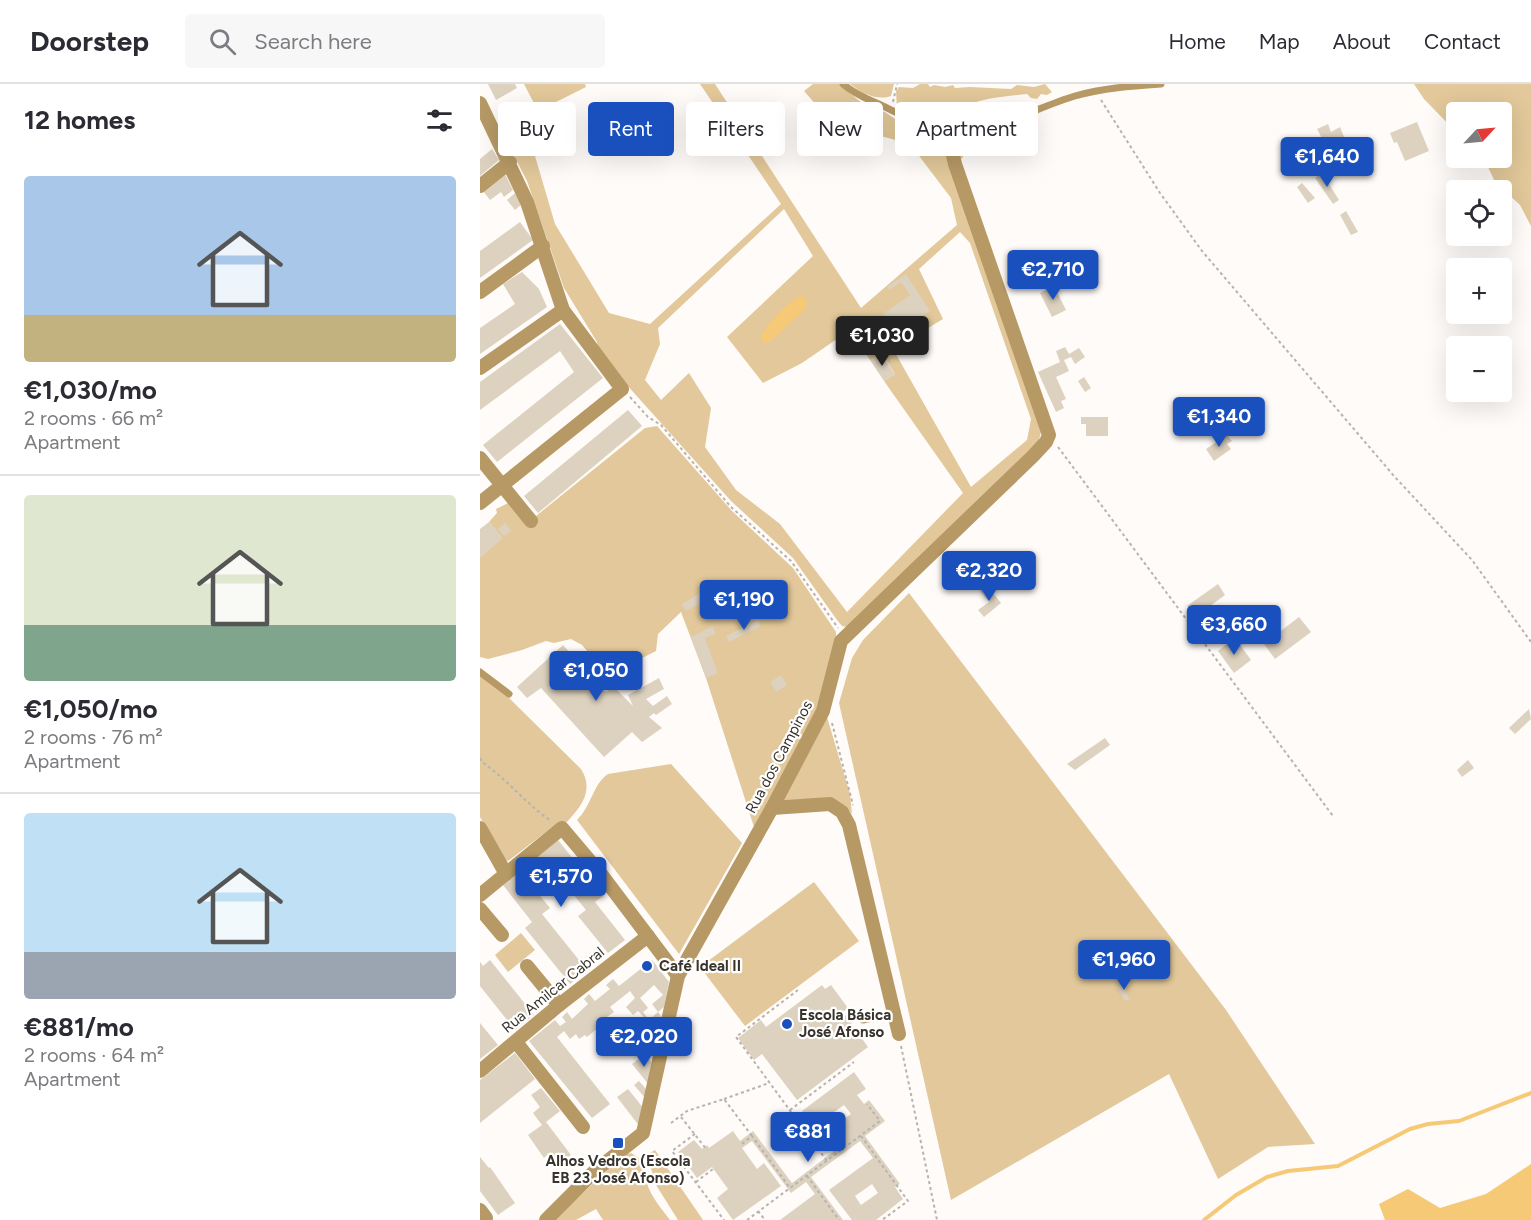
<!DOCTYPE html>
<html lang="en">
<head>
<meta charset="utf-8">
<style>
	:root { --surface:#fff; --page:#f7f7f7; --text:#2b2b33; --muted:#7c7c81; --line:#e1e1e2; --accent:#1a50bd }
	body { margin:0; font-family:Figtree,sans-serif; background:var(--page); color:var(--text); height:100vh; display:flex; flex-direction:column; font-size:22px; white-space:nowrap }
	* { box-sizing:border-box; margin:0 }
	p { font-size:20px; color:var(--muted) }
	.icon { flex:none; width:33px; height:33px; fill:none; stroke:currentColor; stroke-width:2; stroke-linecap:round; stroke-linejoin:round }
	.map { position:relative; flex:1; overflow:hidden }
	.side { display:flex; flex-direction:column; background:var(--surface); width:480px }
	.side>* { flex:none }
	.top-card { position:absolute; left:18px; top:18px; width:570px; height:54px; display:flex; gap:12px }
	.needle { width:39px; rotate:64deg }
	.controls { position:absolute; left:966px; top:18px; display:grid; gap:12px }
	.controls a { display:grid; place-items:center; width:66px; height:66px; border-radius:6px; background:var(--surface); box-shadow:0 6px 24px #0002; font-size:30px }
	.price { position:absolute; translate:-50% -51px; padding:0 14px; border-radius:6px; background:var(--accent); color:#fff; font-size:20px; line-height:39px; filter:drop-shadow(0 2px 3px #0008) }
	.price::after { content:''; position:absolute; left:50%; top:36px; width:18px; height:14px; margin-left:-9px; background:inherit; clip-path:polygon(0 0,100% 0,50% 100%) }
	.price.on { background:#222; color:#fff }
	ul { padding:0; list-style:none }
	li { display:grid; align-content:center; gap:12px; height:318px; padding:0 24px }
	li+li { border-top:2px solid var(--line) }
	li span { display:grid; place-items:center; height:186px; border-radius:6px; color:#555 }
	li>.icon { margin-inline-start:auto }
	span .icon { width:108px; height:108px; fill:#fffc; stroke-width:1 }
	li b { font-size:26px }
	h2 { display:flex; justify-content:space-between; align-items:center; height:72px; padding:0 24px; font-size:26px }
	.pill { padding:0 21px; border-radius:6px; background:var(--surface); box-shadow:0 6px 24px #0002; font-size:21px; line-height:54px }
	.pill.on { background:var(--accent); color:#fff }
	header { display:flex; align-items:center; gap:36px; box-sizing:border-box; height:84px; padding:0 30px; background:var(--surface); border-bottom:2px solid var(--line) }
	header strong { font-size:28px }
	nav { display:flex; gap:33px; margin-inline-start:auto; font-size:21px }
	.search { width:420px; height:54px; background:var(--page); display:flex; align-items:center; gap:15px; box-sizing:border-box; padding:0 21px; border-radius:6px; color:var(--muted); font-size:22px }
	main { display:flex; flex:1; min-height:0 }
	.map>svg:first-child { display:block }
	.green { fill:#e2c89a; fill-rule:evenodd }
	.water { fill:#f5c976 }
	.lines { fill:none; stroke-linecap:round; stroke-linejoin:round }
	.stream { stroke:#f5c976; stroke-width:4 }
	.building { fill:#ddd2bf; fill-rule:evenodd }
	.path { stroke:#b7b3af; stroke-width:2; stroke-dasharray:3 3; stroke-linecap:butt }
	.service { stroke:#b69965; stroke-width:7 }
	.minor { stroke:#b69965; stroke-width:14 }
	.poi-dot { fill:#1a50bd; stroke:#fff; stroke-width:2 }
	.labels { text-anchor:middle; stroke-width:4.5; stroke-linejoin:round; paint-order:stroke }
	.street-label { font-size:15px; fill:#38342d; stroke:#fff }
	.poi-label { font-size:15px; font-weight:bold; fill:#38342d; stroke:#fff; text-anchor:start }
</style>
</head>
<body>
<header>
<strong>Doorstep</strong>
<div class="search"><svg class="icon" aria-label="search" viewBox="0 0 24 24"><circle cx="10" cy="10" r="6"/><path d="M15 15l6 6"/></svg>Search here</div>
<nav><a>Home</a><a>Map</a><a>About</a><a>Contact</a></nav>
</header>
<main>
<section class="side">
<h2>12 homes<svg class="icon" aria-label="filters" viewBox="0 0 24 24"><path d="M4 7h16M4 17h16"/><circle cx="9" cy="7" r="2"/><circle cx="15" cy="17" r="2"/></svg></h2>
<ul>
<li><span style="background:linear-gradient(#a9c7e8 75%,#c2b280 0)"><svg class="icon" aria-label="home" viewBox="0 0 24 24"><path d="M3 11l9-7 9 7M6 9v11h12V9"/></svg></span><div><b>€1,030/mo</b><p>2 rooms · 66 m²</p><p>Apartment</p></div></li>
<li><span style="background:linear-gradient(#dfe7d0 70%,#7fa58c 0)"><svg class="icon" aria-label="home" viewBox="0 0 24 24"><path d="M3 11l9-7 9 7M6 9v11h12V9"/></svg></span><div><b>€1,050/mo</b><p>2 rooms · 76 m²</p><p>Apartment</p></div></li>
<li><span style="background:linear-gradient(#bfe0f5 75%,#9aa5b1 0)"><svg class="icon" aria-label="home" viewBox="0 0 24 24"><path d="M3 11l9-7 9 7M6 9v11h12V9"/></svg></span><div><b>€881/mo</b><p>2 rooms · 64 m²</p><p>Apartment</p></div></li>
</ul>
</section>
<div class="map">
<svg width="1051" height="1136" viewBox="0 0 1051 1136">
	<rect width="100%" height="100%" fill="#fefbf8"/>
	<g class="green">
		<polygon points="44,0 105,0 106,3 58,27"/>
		<path d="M220,0H235L381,224L477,141L471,114L430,60L397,51L373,63L324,7L333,0H359L383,20L405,28L421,39L457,51L464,61L562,344L558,360L367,543L362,542L357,536L313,474L251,417L146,300L118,264L117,258L84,204L47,97L23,50L45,38L75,140L129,229L170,240L301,120ZM304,125L333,172L247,253L283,299L322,279L370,246L390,276L402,269L415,290L404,297L483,409L367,528L300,440L256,406L225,363L231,324L209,289L181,316L165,296L180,260L178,244ZM480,148L490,159L551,335L547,356L491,403L413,265L463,235L439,185Z"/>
		<path d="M370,0H414L411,12C397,17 381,9 370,0Z"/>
		<path d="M440,0H448L450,3L454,1L465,3L473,1L475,4L490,3L531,5L537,1L554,3L565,0L572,8L567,11L561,10L557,15L551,14L547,10C531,12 508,13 494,19L497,27L493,32H482L471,38C461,30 457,36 447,35C437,34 426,29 417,24L416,7L419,3L433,4Z"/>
		<polygon points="934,0 1051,0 1051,142 1040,121 1015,98 1008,83 999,74 1022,74 1022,28 976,28 976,48 944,15"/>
		<polygon points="505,49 514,49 516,51 506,57 483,63 483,73 480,76 473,60 476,54 493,55"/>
		<polygon points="177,342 252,427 313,484 356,548 356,555 337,625 274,743 226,594 201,528 178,550 176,567 128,591 102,561 91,555 74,559 66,557 42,566 8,575 0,573 0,473 22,454 9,438 17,429 16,425 30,418 56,432 165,344"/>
		<polygon points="429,509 746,926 835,1060 788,1063 738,1095 689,990 471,1116 359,619 372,574 383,556"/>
		<path d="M0,591L23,608L101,685C115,707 100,724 85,740L75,741L28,777L25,776L0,733Z"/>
		<polygon points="347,633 370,710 372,730 367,724 300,718"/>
		<path d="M191,680L262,759L199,870L97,736C112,721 113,700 128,690Z"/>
		<polygon points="334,798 379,857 265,942 220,883"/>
		<polygon points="41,849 55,866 28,888 15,871"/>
		<polygon points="175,1066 223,1136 198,1136 176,1101 167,1071"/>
		<path d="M151,1069C171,1079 162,1090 170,1107C175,1117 183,1127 190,1136H123L116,1125L96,1136H74L144,1071Z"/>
	</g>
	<g class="water">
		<path d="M322,211L327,217L326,224L291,257L286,259L282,257L281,253C288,238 307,218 322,211Z"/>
		<polygon points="1051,1080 1051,1136 905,1136 899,1120 928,1105 960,1124 1006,1110"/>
	</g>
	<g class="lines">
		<polyline class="stream" points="724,1136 756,1111 787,1093 808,1087 858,1082 930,1045 948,1040 979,1037 1051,1009"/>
	</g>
	<g class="building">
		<polygon points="8,0 35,0 37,4 16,16"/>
		<polygon points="937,38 949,67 925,77 917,58 914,59 910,49"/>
		<polygon points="848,40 851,48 860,43 865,55 856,59 854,54 844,58 837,45"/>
		<polygon points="12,65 19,76 0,92 0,75"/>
		<polygon points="829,68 839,85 829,91 819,74"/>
		<polygon points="842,89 859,116 853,120 835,94"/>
		<polygon points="25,90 33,106 24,113 21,108 10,116 3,107"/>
		<polygon points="822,99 835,114 828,119 817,103"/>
		<polygon points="35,109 42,120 35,126 27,116"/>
		<polygon points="866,127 878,148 871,151 860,131"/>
		<polygon points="40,138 53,156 0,194 0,167"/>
		<polygon points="563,174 566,181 554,187 550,180"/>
		<polygon points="579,179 587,195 581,198 574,181"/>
		<polygon points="42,188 59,205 67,223 0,270 0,244 35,220 23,200"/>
		<polygon points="426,190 450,227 405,256 401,249 411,242 403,230 430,211 421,198 409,206 407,203"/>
		<polygon points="574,202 586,226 572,233 560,209"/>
		<polygon points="80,240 123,294 17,378 3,361 94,288 80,267 0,326 0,298"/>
		<polygon points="585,263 589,270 599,264 605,273 595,280 591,273 584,276 589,287 576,293 586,315 581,317 584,324 576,328 558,288 580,278 576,267"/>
		<polygon points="401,269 415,290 404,297 390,276"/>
		<polygon points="604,293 611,304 605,308 598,297"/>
		<polygon points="148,326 162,342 58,429 44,412"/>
		<polygon points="601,333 628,333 628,352 606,352 606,340 601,340"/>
		<polygon points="747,351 752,357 747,360 751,365 734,377 726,365"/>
		<polygon points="9,438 23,454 0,473 0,445"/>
		<polygon points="25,439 31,447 24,452 18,445"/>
		<polygon points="738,500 745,511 715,533 707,522"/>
		<polygon points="507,502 521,519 504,533 498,526 509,518 500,507"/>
		<polygon points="266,504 271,513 254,522 249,512"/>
		<polygon points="224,507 229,514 206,527 202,520"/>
		<polygon points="819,533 831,548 795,575 784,560"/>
		<polygon points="278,536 281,542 249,558 246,552"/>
		<polygon points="233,542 235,550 225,554 238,589 226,594 211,553"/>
		<polygon points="755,554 771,576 754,589 738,567"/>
		<polygon points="83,561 126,608 133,602 153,622 148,611 179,594 184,605 166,615 173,622 187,612 192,620 176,631 174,629 169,633 182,644 162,658 152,648 124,673 61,604 47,614 37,603"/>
		<polygon points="301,591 307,601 296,608 290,598"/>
		<polygon points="1049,625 1051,635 1035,650 1029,644"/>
		<polygon points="625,654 630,661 595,686 587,680"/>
		<polygon points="988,676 994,684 982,693 977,686"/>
		<polygon points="78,756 123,812 115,818 145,856 128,869 98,832 106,826 72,784 51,801 70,824 62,830 107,886 90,900 45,844 52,838 23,801"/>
		<polygon points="10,876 54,931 35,946 0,902 0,878 3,882"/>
		<polygon points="172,876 189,898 184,923 178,928 172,920 183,911 174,901 160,914 168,924 163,928 169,936 178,928 182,934 180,943 175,947 179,952 177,960 167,948 172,943 161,930 158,927 153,931 146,923 155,914 150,907 130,923 134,928 127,933 121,938 116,934 121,939 117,942 118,944 107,953 105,951 99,955 96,950 90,955 84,947 77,953 130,1020 112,1034 49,957 75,936 80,942 86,938 82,933 87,928 92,935 108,920 104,915 109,910 115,917 130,905 126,901 133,895 139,902"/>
		<polygon points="647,897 650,901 644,904 650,915 645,917 637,903"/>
		<polygon points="342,901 345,905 351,901 368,924 363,928 388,963 317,1016 282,970 274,976 258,954 281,936 286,943"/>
		<polygon points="0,939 18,961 0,975"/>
		<polygon points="35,969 55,995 0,1039 0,996"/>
		<polygon points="165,970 172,979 169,1001 152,980"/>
		<path d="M374,988L386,1005L377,1011L384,1020L389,1016L405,1037L385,1052L420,1100L415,1103L423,1115L396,1136H372L349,1106L393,1074L380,1057L331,1093L363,1136H300L335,1110L326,1098L311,1109L272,1057L262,1064L277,1085L284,1079L301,1102L253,1136L237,1114L248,1105L232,1083L217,1094L198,1068L214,1056L222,1065L227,1061L229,1064L253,1047L260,1057L273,1047L312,1099L353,1068L322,1027ZM364,1021L371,1030L354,1042L347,1033ZM392,1100L398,1109L381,1121L375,1112Z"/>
		<polygon points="159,997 167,1006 166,1015 154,1001"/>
		<polygon points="61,1004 80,1027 66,1038 91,1071 76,1081 68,1070 64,1074 48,1051 62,1041 53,1029 60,1023 51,1011"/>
		<polygon points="148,1005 164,1025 160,1043 137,1013"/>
		<polygon points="312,1034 320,1045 309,1053 301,1042"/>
		<polygon points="0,1073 9,1084 10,1083 35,1119 18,1131 0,1107"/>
	</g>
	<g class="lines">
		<g class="path">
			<polyline points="621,16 680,109 722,167 914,392 992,476 1051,558"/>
			<polyline points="413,18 417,0"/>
			<polyline points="150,313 168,333 181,341 251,423 311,477 358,544"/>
			<polyline points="578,363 853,732"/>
			<polyline points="352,639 373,721"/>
			<path d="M0,674L2,678C28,696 46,720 71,737"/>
			<polyline points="318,906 256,953 347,1077"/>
			<polyline points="421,962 457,1136"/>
			<polyline points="244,1015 289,999"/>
			<polyline points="310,1026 374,978"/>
			<polyline points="201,1033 227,1066"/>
			<polyline points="191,1039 207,1027 244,1015 272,1052"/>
			<polyline points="215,1050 192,1067 244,1136"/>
			<polyline points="381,1052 428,1117 402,1136"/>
			<polyline points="262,1060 272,1052 310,1104 400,1037 387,1020"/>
			<polyline points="327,1092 359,1136"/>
			<polyline points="216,1098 233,1085"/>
			<polyline points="278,1127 285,1136"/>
			<polyline points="267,1136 310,1104"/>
		</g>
		<g class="service">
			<path d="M363,0C378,13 394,17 411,26C429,34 447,43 467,46C508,53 556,23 595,12C623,4 652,2 681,0"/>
			<polyline points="0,588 29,610"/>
			<polyline points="383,936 414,929"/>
		</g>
		<g class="minor">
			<polyline points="0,19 47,118 83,226 142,305 0,419"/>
			<polyline points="0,102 30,78"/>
			<polyline points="0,208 63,162"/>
			<polyline points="0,284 83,226"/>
			<polyline points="0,374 51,437"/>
			<polyline points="292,724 350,720 362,728 369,741 419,950"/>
			<polyline points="0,744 26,790"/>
			<polyline points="0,811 82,744 121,790 198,892"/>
			<polyline points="0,825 22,851"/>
			<polyline points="47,882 79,921"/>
			<polyline points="36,958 103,1043"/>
			<polyline points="0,987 79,921 168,852"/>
			<polyline points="0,1126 6,1134"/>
			<polyline points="66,1136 115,1087 163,1049 198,892 292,724 343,627 361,557 553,372 566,358 569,351 475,80 467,46"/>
		</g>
	</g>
	<g class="poi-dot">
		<circle cx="167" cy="882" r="6"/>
		<circle cx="307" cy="940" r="6"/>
		<rect x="132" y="1053" width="12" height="12" rx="3"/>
	</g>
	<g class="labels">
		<g class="street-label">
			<text transform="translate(299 673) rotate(-62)" y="5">Rua dos Campinos</text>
			<text transform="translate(73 906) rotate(-39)" y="5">Rua Amilcar Cabral</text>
		</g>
		<g class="poi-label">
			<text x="179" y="887">Café Ideal II</text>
			<text x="319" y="936">Escola Básica<tspan x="319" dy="17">José Afonso</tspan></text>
			<text x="138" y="1082" text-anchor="middle">Alhos Vedros (Escola<tspan x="138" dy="17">EB 23 José Afonso)</tspan></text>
		</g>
	</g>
</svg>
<div class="controls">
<a><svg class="needle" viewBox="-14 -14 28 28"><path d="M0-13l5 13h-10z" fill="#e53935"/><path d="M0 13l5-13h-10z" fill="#7c7c81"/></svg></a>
<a><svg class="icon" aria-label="locate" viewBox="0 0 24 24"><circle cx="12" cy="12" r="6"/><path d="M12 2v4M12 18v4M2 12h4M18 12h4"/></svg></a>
<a>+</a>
<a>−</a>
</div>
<b class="price" style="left:847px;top:104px">€1,640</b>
<b class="price" style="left:573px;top:217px">€2,710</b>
<b class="price on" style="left:402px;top:283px">€1,030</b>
<b class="price" style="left:739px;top:364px">€1,340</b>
<b class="price" style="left:509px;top:518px">€2,320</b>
<b class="price" style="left:264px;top:547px">€1,190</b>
<b class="price" style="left:754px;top:572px">€3,660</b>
<b class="price" style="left:116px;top:618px">€1,050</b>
<b class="price" style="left:81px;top:824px">€1,570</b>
<b class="price" style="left:644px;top:907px">€1,960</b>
<b class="price" style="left:164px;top:984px">€2,020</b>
<b class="price" style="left:328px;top:1079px">€881</b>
<div class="top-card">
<a class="pill">Buy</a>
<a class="pill on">Rent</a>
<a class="pill">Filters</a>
<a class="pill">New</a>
<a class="pill">Apartment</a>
</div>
</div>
</main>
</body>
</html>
